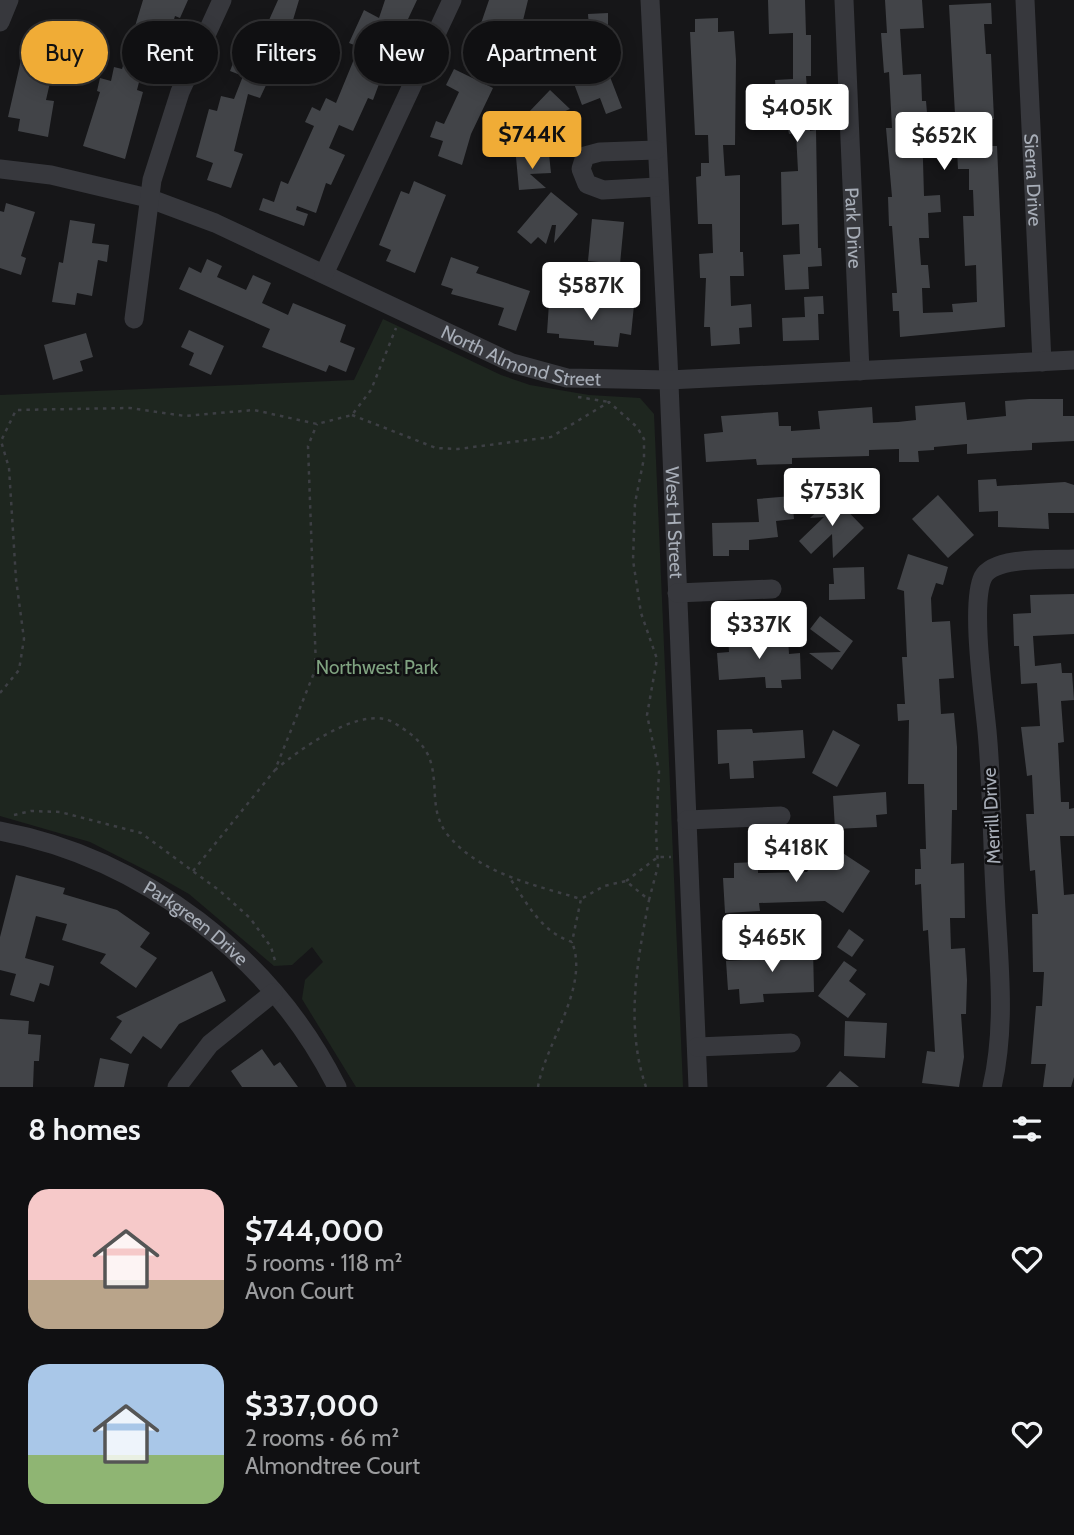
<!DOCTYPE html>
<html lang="en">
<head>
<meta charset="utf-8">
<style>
	:root { --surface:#101012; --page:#19191b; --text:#f1f3f6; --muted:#9c9d9f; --line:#303032; --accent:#f0ac36 }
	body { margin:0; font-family:Cabin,sans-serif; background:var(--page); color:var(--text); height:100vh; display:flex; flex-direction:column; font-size:26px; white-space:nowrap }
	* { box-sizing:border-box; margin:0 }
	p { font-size:23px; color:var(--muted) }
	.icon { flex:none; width:38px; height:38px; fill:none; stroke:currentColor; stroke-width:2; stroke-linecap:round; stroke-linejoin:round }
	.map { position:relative; height:1087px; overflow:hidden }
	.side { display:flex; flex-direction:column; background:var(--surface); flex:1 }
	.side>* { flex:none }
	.hud { position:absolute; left:21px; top:21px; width:700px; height:63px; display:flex; gap:14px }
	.price { position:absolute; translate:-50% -60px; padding:0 16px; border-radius:7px; background:#fff; color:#222; font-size:23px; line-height:46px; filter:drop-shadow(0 2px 4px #0008) }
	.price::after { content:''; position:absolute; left:50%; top:42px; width:21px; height:16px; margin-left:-10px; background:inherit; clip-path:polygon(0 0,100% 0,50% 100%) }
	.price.active { background:var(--accent); color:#111 }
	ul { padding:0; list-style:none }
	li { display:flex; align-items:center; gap:21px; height:175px; padding:0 28px }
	li span { display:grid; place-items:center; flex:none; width:196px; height:140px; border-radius:21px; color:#555 }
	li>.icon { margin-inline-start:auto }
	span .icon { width:84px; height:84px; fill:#fffc; stroke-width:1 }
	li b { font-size:30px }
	h2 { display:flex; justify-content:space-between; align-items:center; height:84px; padding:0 28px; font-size:30px }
	.chip { padding:0 24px; border-radius:32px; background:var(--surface); box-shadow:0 4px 18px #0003,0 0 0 2px var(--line); font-size:24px; line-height:63px }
	.chip.active { background:var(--accent); color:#111 }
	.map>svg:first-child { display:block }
	.green { fill:#1e261f }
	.building { fill:#424448 }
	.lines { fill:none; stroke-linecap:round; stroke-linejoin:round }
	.path { stroke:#3d3f44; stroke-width:2.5; stroke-dasharray:3.5 5; stroke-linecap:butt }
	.minor { stroke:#37383d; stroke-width:19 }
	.labels { text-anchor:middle; stroke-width:5; stroke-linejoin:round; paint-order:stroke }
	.street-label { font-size:19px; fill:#a8aeb8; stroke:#111113 }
	.park-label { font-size:19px; fill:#80a381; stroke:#111113 }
</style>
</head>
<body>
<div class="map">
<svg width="1074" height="1087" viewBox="0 0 1074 1087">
	<rect width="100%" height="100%" fill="#161618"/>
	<polygon class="green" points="383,319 501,375 530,385 589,395 640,398 654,414 683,1087 356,1087 302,999 305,980 323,962 312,947 292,965 274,966 189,894 159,877 90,842 0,816 0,395 354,380"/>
	<g class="building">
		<polygon points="143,0 188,0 180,18 175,16 165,49 155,46 152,57 146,55 137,90 143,92 125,159 83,146 100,92 97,91 100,78 111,81 114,67 122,69"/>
		<polygon points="278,0 299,0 293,20 296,21 260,98 248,94 234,151 243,154 231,188 207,180 213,163 196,157 209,109 217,111 221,96 234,99 243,76 230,71 249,22 265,29"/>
		<polygon points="385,0 417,0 401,34 387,30 386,35 391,38 373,81 379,84 373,100 368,98 353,131 339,125 329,148 345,155 331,185 326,183 316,213 297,206 296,210 308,214 304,226 259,210 263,198 274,202 281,181 288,184 314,126 305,122 312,107 320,111 326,98 336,103 359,47 349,43 364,10 379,18"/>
		<polygon points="489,0 528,0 515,53 509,51 507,59 480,52 484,37 477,35"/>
		<polygon points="768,0 805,0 806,35 811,35 811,76 806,76 810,131 816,130 818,248 821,248 822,266 808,267 809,289 785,290 783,255 800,254 799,224 782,225 781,172 798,171 796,133 789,134 788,129 774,129 773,106 777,106 775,80 793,79 793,33 769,34"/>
		<polygon points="885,0 922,0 924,28 900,29 903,75 921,74 922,101 926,101 928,125 922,126 924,196 940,195 941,212 928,213 929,238 919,238 921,265 928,265 930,288 922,288 923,313 953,312 952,304 977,302 976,265 965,266 963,216 974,216 973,190 969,190 969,169 958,169 949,5 991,3 992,24 984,24 986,54 991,54 994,119 989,119 990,146 997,146 1005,327 900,337 899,311 893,311 892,293 897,293 892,226 889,226 888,197 892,197 886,128 892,128 889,72 884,73 881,33 887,33"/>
		<polygon points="608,13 608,28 589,28 588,14"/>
		<polygon points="718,18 718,32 734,31 736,60 735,145 723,145 725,176 740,175 740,252 743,252 744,276 730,276 731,306 751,304 752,327 739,328 740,344 711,346 710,327 704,327 706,278 700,278 699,254 713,253 712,224 698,224 696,177 701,176 701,163 709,163 708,135 695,135 690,32 695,32 695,19"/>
		<polygon points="32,47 57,52 46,100 54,101 48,137 18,131 20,119 8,117 21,60 28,61"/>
		<polygon points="454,69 493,88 471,134 462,165 438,156 443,141 430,137 436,121 444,124 459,92 446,85"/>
		<polygon points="607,69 622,108 606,114 600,98 582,105 573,81"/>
		<polygon points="550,90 570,109 556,115 568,127 556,139 528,113"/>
		<polygon points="549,154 551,173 530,174 546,188 519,190 516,157"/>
		<polygon points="414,181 446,195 415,273 386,261 391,250 379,245 401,191 409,194"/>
		<polygon points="551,192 578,214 554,243 556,225 552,225 546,244 538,237 531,244 517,232"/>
		<polygon points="6,203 35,212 21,256 26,258 21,275 0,268 0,211 4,212"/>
		<polygon points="592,219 624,222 620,264 588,261"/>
		<polygon points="70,220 95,224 92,243 109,245 107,262 98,260 92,296 77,293 75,305 52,302 59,262 63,263"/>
		<polygon points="451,257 479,267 476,273 530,291 516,331 498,325 504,308 451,294 453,289 441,285"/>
		<polygon points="207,259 222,266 217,277 246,290 253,275 271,283 262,303 288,315 293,303 346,325 340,342 355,348 346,372 329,365 326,372 262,347 270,329 179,289 189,267 201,273"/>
		<polygon points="823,296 824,314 818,314 819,340 783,341 782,318 805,317 804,297"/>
		<polygon points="599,301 634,305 631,335 620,333 618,347 594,345 594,341 559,338 559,334 547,333 549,303 598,307"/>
		<polygon points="189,330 224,346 211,375 189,365 194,353 181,347"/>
		<polygon points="86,333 93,357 80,361 83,371 53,380 44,345"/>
		<polygon points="1029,399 1063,399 1063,416 1074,416 1074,441 1032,443 1032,450 967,454 967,444 934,447 934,450 918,451 919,462 899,462 899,449 869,450 869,456 792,458 792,464 757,465 756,459 706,462 704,434 723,432 721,416 778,412 779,426 791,426 791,431 820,429 818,411 872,407 873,423 898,422 916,420 915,406 965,402 967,420 1006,416 1005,401"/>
		<polygon points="996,479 997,486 1065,482 1074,485 1074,513 1048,513 1049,529 998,527 998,511 979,512 978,480"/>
		<polygon points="938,495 974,535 948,558 912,519"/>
		<polygon points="792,496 794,519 776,521 778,537 749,540 749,550 729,550 729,556 713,556 712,523 759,522 757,499"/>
		<polygon points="833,496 864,528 833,558 832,534 811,554 799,541 824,517 810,518"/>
		<polygon points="908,554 948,567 943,585 936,583 931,598 932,622 950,621 954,678 939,679 941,714 954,713 957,747 957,810 952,810 951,864 964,863 965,918 950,918 951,949 965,948 967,980 966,1014 961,1014 964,1057 959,1087 922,1083 927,1051 935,1052 928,930 923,931 921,884 915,885 915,869 921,869 920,849 926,849 924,784 908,784 909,720 898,721 897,704 905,704 902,657 907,657 904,591 897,589"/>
		<polygon points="864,567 865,599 829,600 829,584 834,584 833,568"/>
		<polygon points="1074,594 1074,634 1033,636 1035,666 1061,663 1062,673 1072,673 1074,700 1061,701 1064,742 1058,743 1061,802 1069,802 1069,809 1074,808 1074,836 1060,836 1064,895 1074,894 1074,1077 1071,1087 1043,1087 1046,1064 1031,1064 1036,1006 1042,1006 1044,972 1033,972 1032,914 1038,914 1035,870 1030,871 1026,814 1034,814 1032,775 1027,776 1021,727 1040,726 1037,683 1021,684 1019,646 1014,646 1013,614 1031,613 1030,595"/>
		<polygon points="820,616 853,641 832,670 809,653 841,652 810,629"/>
		<polygon points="752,635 752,639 788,638 789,654 800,653 801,679 781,680 782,688 766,688 765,677 719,680 717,653 729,652 728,637"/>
		<polygon points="752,729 753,733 803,730 805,758 753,761 754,778 730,779 729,763 718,764 717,730"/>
		<polygon points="833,730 860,745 837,787 812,773"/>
		<polygon points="886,792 887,814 876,815 877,827 835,829 833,796"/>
		<polygon points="826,842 870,871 843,913 825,901 759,903 760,911 725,913 723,878 734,878 734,863 758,862 758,873 807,872"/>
		<polygon points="16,875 65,888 63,894 117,910 150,933 140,947 157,958 136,988 100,963 106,954 62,940 67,924 36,916 25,958 54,966 49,986 40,983 34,1002 10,995 16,974 0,970 0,937"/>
		<polygon points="849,929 864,940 852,957 837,947"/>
		<polygon points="793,943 793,950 813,949 814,992 763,994 764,1002 740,1004 739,989 728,990 726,961 777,958 777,944"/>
		<polygon points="844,961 857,970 849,981 866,994 848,1018 818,996"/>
		<polygon points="212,971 226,1001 179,1024 161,1049 143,1036 131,1054 110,1039 122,1021 116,1017"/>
		<polygon points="0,1019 29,1021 28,1034 41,1035 39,1061 34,1061 33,1087 0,1087"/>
		<polygon points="845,1021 887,1023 885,1058 844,1056"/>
		<polygon points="262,1049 274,1066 280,1062 298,1087 242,1087 231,1071"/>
		<polygon points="100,1058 129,1064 124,1087 94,1087"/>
		<polygon points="840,1071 859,1087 826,1087"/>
	</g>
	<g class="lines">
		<g class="path">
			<polyline points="578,397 609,402"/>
			<polyline points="352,415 436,448 458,449 551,437 609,402 637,427 644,439 644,458 635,503 633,560 641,613 657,659 647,715 659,771 656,833 658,866 649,900 626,881 604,886 581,899"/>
			<polyline points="0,693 19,670 24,639 16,579 9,468 1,441 16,410 130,408 185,416 254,410 317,424 352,415 371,390 396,328"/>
			<path d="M275,770C299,750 351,712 385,719C393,721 402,728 408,732C420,741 429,752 432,767C437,790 431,813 447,834C479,874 535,885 581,899L572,942C541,932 527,903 509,877"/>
			<polyline points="14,815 31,811 60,812 141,833 220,891 250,918 271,947 276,964"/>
			<polyline points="193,871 275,770 316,668 308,446 317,424"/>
			<polyline points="626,881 658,857 671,857"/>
			<path d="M538,1087C545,1044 590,987 572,942"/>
			<path d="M646,1087C625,1026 637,962 649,900"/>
		</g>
		<g class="minor">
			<path id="s1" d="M650,0L668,359L698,1087"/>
			<path id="s2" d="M844,0L860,371"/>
			<path id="s3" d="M1025,0L1042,362"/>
			<polyline points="0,22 9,0"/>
			<polyline points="656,150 600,152 585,156 581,169 587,184 603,190 657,187"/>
			<path id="s4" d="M0,169L51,175L148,198L215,223L512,363L567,378L669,380L1074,360"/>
			<polyline points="324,274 452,0"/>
			<polyline points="134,319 152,180 180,92 222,0"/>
			<polyline points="677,593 772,589"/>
			<polyline points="687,820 781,816"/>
			<path id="s5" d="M0,831C143,858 272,957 337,1087"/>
			<polyline points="697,1047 791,1043"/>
			<polyline points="177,1087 210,1044 273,993"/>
			<path d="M992,1087C1007,1023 998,956 995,891C992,838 992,784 987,731C984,699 970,603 983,577C994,556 1052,560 1074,559"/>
		</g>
	</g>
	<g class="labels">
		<g class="street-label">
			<text dy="7" stroke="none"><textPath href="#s3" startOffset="180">Sierra Drive</textPath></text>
			<text dy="7" stroke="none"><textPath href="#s2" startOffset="228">Park Drive</textPath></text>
			<text dy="7" stroke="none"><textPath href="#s4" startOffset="558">North Almond Street</textPath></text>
			<text dy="7" stroke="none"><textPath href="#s1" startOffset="523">West H Street</textPath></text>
			<text transform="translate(991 816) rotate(-93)" y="7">Merrill Drive</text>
			<text dy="7" stroke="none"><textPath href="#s5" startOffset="219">Parkgreen Drive</textPath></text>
		</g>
		<g class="park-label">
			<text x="377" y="674">Northwest Park</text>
		</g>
	</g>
</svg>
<b class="price" style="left:797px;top:144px">$405K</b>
<b class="price active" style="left:532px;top:171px">$744K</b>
<b class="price" style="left:944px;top:172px">$652K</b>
<b class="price" style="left:591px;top:322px">$587K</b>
<b class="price" style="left:832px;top:528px">$753K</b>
<b class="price" style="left:759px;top:661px">$337K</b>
<b class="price" style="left:796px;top:884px">$418K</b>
<b class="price" style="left:772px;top:974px">$465K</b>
<div class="hud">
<a class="chip active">Buy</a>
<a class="chip">Rent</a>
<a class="chip">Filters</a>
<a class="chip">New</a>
<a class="chip">Apartment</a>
</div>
</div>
<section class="side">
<h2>8 homes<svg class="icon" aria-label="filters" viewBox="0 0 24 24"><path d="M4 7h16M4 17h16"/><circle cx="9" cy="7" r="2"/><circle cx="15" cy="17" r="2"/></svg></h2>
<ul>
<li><span style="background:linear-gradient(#f6c9c9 65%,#b9a48a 0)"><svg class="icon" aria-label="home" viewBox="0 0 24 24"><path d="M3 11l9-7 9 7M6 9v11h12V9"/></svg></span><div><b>$744,000</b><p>5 rooms · 118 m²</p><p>Avon Court</p></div><svg class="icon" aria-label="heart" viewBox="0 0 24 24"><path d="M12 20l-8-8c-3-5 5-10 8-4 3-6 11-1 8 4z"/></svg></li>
<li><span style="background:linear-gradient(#a9c7e8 65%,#8fb573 0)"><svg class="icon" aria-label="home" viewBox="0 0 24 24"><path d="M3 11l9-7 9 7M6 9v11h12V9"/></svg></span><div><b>$337,000</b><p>2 rooms · 66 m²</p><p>Almondtree Court</p></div><svg class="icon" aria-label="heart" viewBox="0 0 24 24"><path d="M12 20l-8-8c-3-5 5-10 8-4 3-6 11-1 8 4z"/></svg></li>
</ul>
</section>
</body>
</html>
